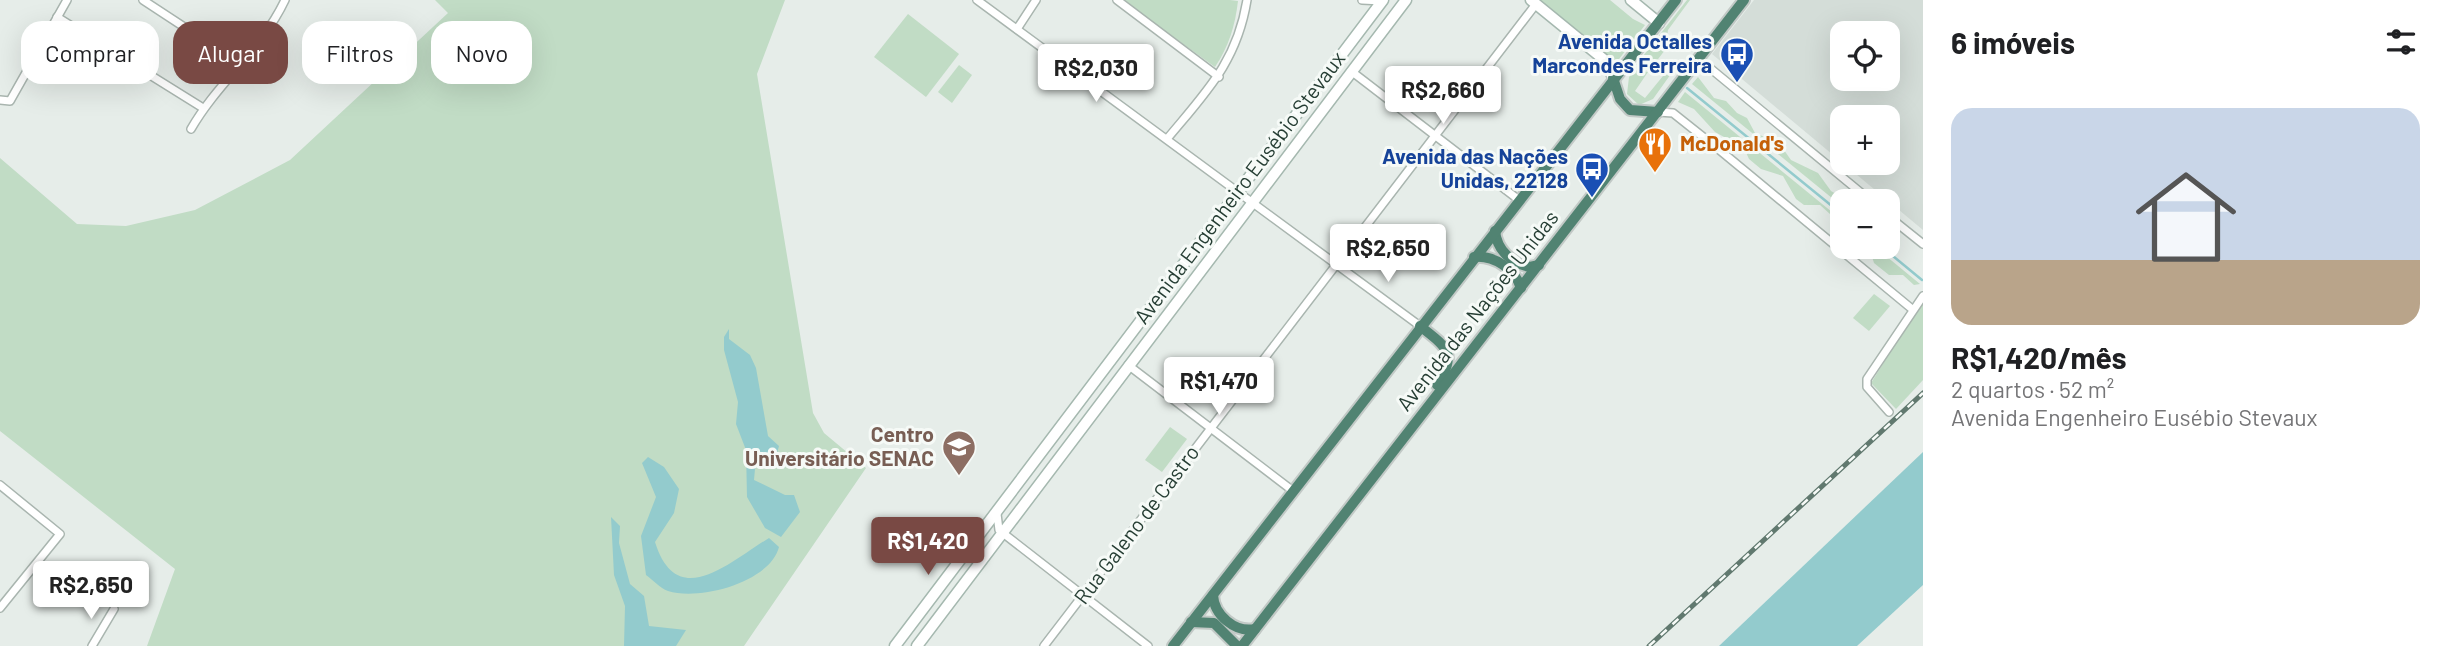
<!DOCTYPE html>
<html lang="pt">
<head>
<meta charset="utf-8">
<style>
	:root { --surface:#fff; --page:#f6f6f6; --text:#202124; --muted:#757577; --line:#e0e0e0; --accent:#794944 }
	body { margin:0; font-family:Barlow,sans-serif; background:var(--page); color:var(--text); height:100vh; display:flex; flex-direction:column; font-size:26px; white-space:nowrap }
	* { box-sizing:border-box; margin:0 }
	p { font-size:23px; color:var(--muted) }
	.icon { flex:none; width:38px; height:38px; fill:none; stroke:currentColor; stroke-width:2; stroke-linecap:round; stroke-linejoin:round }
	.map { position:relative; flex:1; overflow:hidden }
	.sheet { display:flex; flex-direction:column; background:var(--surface); width:525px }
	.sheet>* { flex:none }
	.guide { position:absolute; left:21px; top:21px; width:665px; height:63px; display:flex; gap:14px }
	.buttons { position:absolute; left:1830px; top:21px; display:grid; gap:14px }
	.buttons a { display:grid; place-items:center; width:70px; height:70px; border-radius:14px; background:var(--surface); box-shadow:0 7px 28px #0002; font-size:35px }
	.price { position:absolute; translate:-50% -60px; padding:0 16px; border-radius:7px; background:#fff; color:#222; font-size:23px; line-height:46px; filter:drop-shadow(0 2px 4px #0008) }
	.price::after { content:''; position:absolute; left:50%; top:42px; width:21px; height:16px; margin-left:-10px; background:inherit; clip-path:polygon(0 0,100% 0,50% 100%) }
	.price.on { background:var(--accent); color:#fff }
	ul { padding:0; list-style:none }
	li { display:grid; align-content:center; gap:14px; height:371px; padding:0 28px }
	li+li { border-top:2px solid var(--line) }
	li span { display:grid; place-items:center; height:217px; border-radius:21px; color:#555 }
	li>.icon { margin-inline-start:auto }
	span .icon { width:126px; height:126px; fill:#fffc; stroke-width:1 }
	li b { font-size:30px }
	h2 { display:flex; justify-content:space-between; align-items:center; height:84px; padding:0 28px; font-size:30px }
	.chip { padding:0 24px; border-radius:21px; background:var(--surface); box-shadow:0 7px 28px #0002; font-size:24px; line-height:63px }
	.chip.on { background:var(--accent); color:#fff }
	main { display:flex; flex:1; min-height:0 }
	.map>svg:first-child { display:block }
	.built { fill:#d4ddd8; fill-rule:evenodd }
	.green { fill:#c1dcc5 }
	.water { fill:#93cbcd }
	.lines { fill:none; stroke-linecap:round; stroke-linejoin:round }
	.stream { stroke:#93cbcd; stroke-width:2.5 }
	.minor-casing { stroke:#a9b5af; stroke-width:10 }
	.secondary-casing { stroke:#a5b8af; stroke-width:13 }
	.trunk-casing { stroke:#c2c9c6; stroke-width:14 }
	.minor { stroke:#fff; stroke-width:7 }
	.secondary { stroke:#fff; stroke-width:10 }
	.trunk { stroke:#518372; stroke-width:10 }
	.rail-casing { stroke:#61796f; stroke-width:5 }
	.rail { stroke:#f6faf7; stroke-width:2.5; stroke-dasharray:8; stroke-linecap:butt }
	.labels { text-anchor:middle; stroke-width:6; stroke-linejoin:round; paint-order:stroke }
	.transit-label { font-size:21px; font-weight:bold; fill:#164399; stroke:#f6faf7; text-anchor:end }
	.food-label { font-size:21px; font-weight:bold; fill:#c56008; stroke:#f6faf7; text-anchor:start }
	.street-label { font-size:21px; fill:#263e34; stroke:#f6faf7 }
	.education-label { font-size:21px; font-weight:bold; fill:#785e54; stroke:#f6faf7; text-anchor:end }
</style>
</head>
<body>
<main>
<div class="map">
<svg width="1923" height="646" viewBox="0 0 1923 646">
	<rect width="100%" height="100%" fill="#e6ede9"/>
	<path class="built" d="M1754,0H1923V230L1712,54ZM1843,33H1888V79H1843ZM1843,117H1888V163H1843Z"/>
	<g class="green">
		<polygon points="435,0 785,0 757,74 813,413 824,433 866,468 744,646 147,646 175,569 0,431 0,158 77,224 126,226 195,210 290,160 448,13"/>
		<path d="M1122,0H1230L1238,1C1235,26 1229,46 1215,67Z"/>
		<polygon points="1533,0 1610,0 1633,19 1645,25 1613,67"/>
		<polygon points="1687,0 1690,0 1668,30 1665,50 1652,67 1636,65"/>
		<polygon points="908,14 959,54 926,97 874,57"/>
		<polygon points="959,65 972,75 952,103 938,92"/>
		<polygon points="1672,65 1673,71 1653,99 1639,105 1627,94 1629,77 1635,70 1648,72 1635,91 1645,98"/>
		<polygon points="1698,77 1714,98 1726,101 1737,113 1747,118 1755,133 1779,143 1791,160 1818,173 1831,191 1848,201 1843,201 1843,207 1692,84"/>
		<polygon points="1685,92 1843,221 1843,235 1840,223 1820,205 1804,205 1796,199 1783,176 1761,169 1749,159 1744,148 1715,132 1694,109 1678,102"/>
		<polygon points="1869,247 1875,247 1920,284 1914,285 1903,275 1889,275 1874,263"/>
		<polygon points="1874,294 1890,306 1869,331 1853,318"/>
		<polygon points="1923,304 1923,380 1896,409 1871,383 1912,317"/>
		<polygon points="1170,427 1187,439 1162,472 1145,460"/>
	</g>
	<g class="water">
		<polygon points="729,329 729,339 750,355 756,368 768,436 779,446 775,460 765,456 755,469 754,480 785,495 794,495 800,512 781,537 765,528 747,497 746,450 736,424 738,402 724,350 724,337"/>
		<polygon points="1923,452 1923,585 1857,646 1719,646"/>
		<path d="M648,457L664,467L679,489L674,513L655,542C677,613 731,561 769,538L779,547C770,582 700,601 668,591C660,588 653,580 646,575L641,536L656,497L642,463Z"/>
		<polygon points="611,517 620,526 619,543 630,584 644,596 649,626 686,630 676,646 624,646 625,606 614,575"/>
	</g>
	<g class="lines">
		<g class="stream">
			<polyline points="1687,88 1843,215"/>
			<polyline points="1882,247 1922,280"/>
		</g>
		<g class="minor-casing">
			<g id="minor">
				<polyline points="143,0 242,65"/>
				<polyline points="977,0 1420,326"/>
				<polyline points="1117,0 1219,77"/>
				<polyline points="1362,0 1382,1"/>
				<polyline points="57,17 203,108"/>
				<polyline points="1017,29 1036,0"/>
				<polyline points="1699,59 1871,201"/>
				<polyline points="1351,71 1519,200"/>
				<polyline points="0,100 10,101 67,0"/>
				<polyline points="1658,112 1673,113 1722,152 1912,309"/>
				<path d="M191,129C218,82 262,49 285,0"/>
				<path d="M1167,139C1206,92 1237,62 1247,0"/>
				<polyline points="1888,216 1923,244"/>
				<polyline points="1128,365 1293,491"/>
				<polyline points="1889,412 1867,387 1867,379 1923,296"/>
				<polyline points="0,485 60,534 0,608"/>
				<polyline points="997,514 999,530 1148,646"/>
				<polyline points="92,646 114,609"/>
				<polyline points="1044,646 1536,4"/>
			</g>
		</g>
		<g class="secondary-casing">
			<g id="secondary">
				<polyline points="1531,0 1607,62 1613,78"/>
				<polyline points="1631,0 1659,23"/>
				<polyline points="895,646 1383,0"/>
				<polyline points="917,646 1406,0"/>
			</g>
		</g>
		<g class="trunk-casing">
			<g id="trunk">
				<polyline points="1613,78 1620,99 1630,110 1658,112"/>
				<path d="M1495,231C1497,250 1511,263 1530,267L1539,265"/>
				<path d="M1474,257C1494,255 1515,269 1521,288"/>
				<path d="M1420,326C1445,346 1459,353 1437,385"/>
				<path d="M1213,595C1214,615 1235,633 1255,629"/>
				<polyline points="1191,622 1214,623 1237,646"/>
				<polyline points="1173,646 1676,0"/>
				<polyline points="1242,646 1744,0"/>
			</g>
		</g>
		<use href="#minor" class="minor"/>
		<use href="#secondary" class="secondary"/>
		<use href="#trunk" class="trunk"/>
		<g class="rail-casing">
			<polyline id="rail" points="1649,646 1923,393"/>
		</g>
		<use href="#rail" class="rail"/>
	</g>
	<defs>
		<g id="bus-pin" transform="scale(1.75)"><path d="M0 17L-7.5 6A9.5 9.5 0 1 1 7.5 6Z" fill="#1a4fb4" stroke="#f6faf7"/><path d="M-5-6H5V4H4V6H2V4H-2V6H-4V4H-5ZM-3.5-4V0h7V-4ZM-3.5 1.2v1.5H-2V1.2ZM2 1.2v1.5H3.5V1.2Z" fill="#fff"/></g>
		<g id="restaurant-pin" transform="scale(1.75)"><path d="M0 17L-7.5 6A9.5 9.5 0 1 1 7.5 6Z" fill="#e8710a" stroke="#f6faf7"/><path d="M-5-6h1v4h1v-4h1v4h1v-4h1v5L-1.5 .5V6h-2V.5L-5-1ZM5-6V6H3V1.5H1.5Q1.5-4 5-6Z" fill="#fff"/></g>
		<g id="university-pin" transform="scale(1.75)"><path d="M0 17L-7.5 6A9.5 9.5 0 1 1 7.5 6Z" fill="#8d6e63" stroke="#f6faf7"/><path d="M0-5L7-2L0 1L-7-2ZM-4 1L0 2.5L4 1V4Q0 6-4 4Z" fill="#fff"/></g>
	</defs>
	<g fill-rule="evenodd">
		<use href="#bus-pin" x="1737" y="54"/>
		<use href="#restaurant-pin" x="1655" y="144"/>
		<use href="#bus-pin" x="1592" y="169"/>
		<use href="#university-pin" x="959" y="447"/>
	</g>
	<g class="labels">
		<g class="transit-label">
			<text x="1712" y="49">Avenida Octalles<tspan x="1712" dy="24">Marcondes Ferreira</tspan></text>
			<text x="1568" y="164">Avenida das Nações<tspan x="1568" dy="24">Unidas, 22128</tspan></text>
		</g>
		<g class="food-label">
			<text x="1680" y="151">McDonald's</text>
		</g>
		<g class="street-label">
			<text transform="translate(1240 188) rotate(-53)" y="7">Avenida Engenheiro Eusébio Stevaux</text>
			<text transform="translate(1478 311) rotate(-52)" y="7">Avenida das Nações Unidas</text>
			<text transform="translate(1137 525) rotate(-53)" y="7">Rua Galeno de Castro</text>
		</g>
		<g class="education-label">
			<text x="934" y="442">Centro<tspan x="934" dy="24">Universitário SENAC</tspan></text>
		</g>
	</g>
</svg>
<div class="buttons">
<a><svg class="icon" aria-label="locate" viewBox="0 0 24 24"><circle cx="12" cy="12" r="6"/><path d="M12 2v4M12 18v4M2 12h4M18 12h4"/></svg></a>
<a>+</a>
<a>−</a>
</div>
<b class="price" style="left:1096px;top:104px">R$2,030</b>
<b class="price" style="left:1443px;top:126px">R$2,660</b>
<b class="price" style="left:1388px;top:284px">R$2,650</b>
<b class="price" style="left:1219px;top:417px">R$1,470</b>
<b class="price on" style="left:928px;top:577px">R$1,420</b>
<b class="price" style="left:91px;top:621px">R$2,650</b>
<div class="guide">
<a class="chip">Comprar</a>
<a class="chip on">Alugar</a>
<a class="chip">Filtros</a>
<a class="chip">Novo</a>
</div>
</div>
<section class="sheet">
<h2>6 imóveis<svg class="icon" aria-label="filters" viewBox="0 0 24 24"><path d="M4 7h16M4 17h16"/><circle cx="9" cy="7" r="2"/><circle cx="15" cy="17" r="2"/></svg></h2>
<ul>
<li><span style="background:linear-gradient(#c9d6e8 70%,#b9a48a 0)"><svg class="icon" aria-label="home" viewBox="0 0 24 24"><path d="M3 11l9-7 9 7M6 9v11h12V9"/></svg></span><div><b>R$1,420/mês</b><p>2 quartos · 52 m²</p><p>Avenida Engenheiro Eusébio Stevaux</p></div></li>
</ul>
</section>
</main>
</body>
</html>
